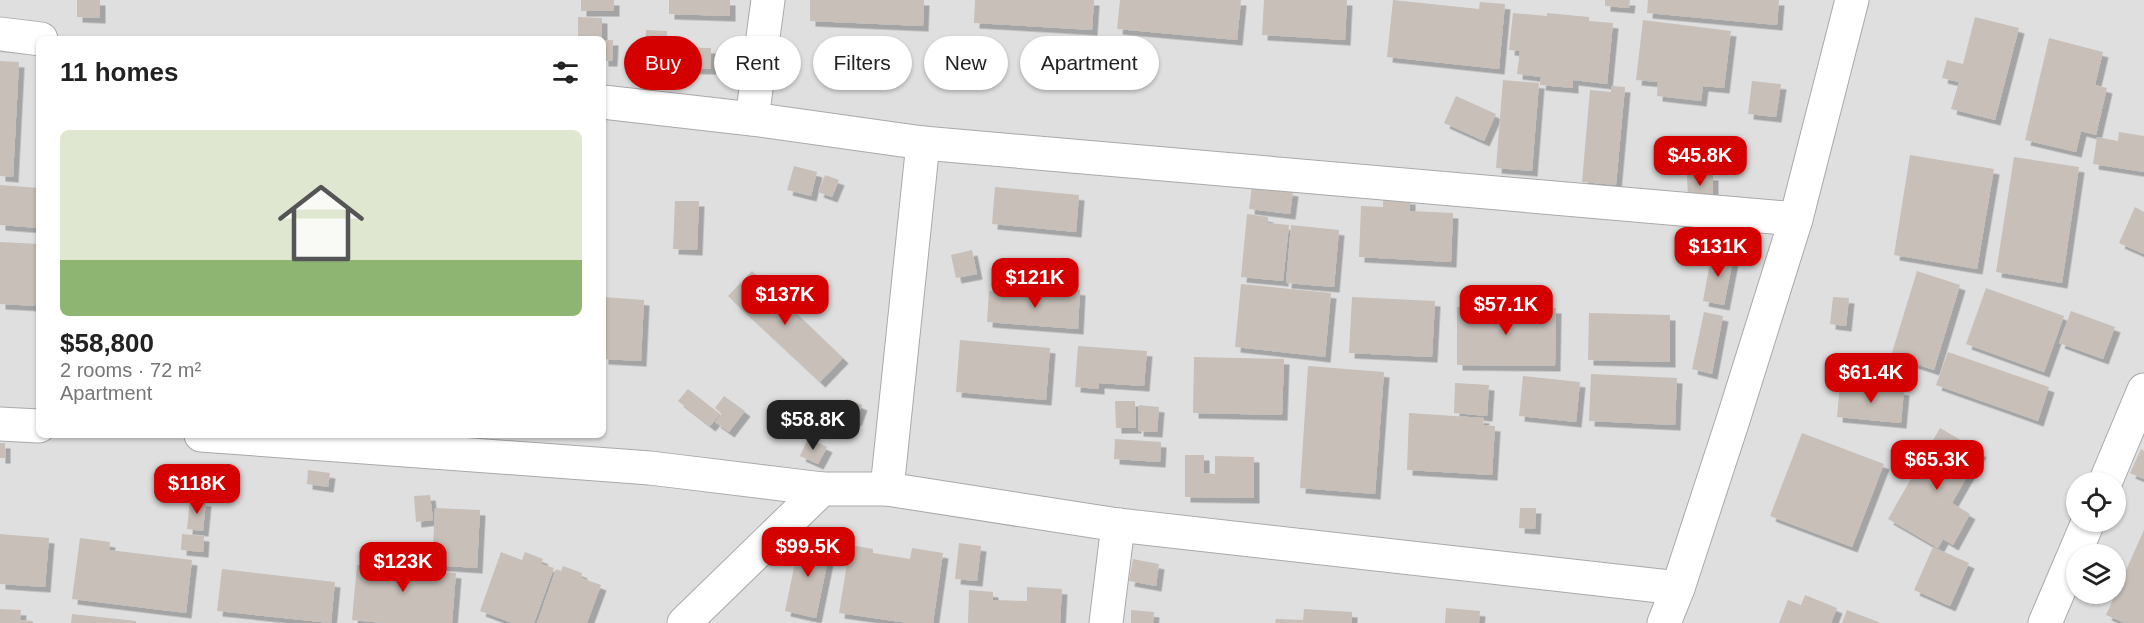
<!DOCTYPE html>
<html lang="en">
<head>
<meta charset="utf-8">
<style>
	:root { --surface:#fff; --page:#f2f2f2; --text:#222; --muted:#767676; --accent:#d40000 }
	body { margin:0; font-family:Arial,sans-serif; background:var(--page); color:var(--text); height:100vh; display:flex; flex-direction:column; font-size:22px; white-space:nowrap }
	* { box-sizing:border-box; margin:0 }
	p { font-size:20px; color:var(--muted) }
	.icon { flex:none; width:33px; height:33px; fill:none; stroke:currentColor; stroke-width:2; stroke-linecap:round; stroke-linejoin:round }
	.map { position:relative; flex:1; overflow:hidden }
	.sheet { position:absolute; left:36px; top:36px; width:570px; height:402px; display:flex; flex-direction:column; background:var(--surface); border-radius:9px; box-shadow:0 2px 4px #0004 }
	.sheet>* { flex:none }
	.banner { position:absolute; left:624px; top:36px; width:570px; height:54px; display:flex; gap:12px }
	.controls { position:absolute; left:2066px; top:472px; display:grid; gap:12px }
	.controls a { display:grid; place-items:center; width:60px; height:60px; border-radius:50%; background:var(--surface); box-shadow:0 2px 4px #0004; font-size:30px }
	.price { position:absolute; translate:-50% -51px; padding:0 14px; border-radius:12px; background:var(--accent); color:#fff; font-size:20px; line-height:39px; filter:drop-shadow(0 2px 3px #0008) }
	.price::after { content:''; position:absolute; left:50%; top:36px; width:18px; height:14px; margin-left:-9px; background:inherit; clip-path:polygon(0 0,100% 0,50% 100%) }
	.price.on { background:#222; color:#fff }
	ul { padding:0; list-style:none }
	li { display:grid; align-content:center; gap:12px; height:318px; padding:0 24px }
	li span { display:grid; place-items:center; height:186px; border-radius:9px; color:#555 }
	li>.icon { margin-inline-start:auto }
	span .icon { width:108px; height:108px; fill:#fffc; stroke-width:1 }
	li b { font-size:26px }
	h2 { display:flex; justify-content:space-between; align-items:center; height:72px; padding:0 24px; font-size:26px }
	.chip { padding:0 21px; border-radius:27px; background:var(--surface); box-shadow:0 2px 4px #0004; font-size:21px; line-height:54px }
	.chip.on { background:var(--accent); color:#fff }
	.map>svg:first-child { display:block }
	.residential { fill:#e0dfdf; fill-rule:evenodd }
	.building { fill:#c7bfb8; filter:url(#shadow) }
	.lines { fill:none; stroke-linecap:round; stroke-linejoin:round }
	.minor-casing { stroke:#a9a9a9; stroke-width:35 }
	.minor { stroke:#fff; stroke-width:33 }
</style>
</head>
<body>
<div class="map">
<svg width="2144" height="623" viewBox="0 0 2144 623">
	<defs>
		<filter id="shadow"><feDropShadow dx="5.5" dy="5.5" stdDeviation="0" flood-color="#0004"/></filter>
	</defs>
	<rect width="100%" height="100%" fill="#f2efe9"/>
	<path class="residential" d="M0,0H2144V623H0ZM39,39H603V435H39ZM2076,483H2115V522H2076ZM2076,555H2115V594H2076Z"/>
	<g class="building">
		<polygon points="77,0 100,0 100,18 77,17"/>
		<rect x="581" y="0" width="33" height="11"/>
		<polygon points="669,0 730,0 730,16 669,14"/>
		<polygon points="810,0 924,0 923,26 810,21"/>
		<polygon points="975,0 1094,0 1092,30 974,23"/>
		<polygon points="1120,0 1241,0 1237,40 1117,29"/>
		<polygon points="1264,0 1347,0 1345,40 1262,35"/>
		<polygon points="1393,0 1479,9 1480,2 1505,4 1499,69 1387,57"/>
		<polygon points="1605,0 1630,0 1629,8 1605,6"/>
		<polygon points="1648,0 1779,0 1777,25 1647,13"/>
		<polygon points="1513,13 1547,16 1547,13 1589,17 1589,21 1613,23 1607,84 1573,80 1573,88 1540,85 1541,77 1517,74 1520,51 1509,50"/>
		<polygon points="578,17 602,18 602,39 578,39"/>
		<polygon points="1975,17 2019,28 1995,120 1951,109 1959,82 1942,78 1947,60 1963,64"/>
		<polygon points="1643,20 1731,31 1724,88 1703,86 1701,101 1657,96 1658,82 1636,80"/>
		<polygon points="646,30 667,31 667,47 711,48 711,69 645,68"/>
		<polygon points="2049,38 2103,52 2095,85 2107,88 2096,135 2081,131 2076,152 2025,140"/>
		<polygon points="603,40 613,40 612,61 603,61"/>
		<polygon points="0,61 19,62 13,177 0,176"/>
		<polygon points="1503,80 1539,83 1532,171 1496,168"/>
		<polygon points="1752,81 1781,84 1776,117 1748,114"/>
		<polygon points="1611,86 1625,87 1616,185 1582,182 1590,90 1611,92"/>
		<polygon points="1456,96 1496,114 1484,141 1444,123"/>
		<polygon points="2119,132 2144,136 2144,172 2093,164 2097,137 2118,141"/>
		<polygon points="1910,155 1994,169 1977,269 1894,255"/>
		<polygon points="2014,157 2079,167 2062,283 1996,272"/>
		<polygon points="794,166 817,172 811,196 787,190"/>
		<polygon points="825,175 839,180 832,197 818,192"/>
		<polygon points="1687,175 1713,175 1713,199 1688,199"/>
		<polygon points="0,185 39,188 39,228 0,225"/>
		<polygon points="1252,186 1293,191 1290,214 1249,209"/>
		<polygon points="995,187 1079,195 1076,232 992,224"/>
		<polygon points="1383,198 1410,199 1410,211 1453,213 1451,262 1359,257 1361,206 1383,207"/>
		<polygon points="675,201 699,201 697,250 673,249"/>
		<polygon points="2135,207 2144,212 2144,254 2119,243"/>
		<polygon points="1247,214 1268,217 1268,223 1289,225 1283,281 1241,277"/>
		<polygon points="1291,225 1339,230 1334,287 1286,283"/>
		<polygon points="0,242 39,244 39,306 0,304"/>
		<polygon points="972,250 977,274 956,278 951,255"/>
		<polygon points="1712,251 1734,255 1724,305 1703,301"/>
		<polygon points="752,271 843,358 820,382 728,296"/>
		<polygon points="1917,271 1960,285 1934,370 1891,356"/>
		<polygon points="1241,284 1331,293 1325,357 1235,347"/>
		<polygon points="1059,288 1080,290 1078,329 987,322 989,291 1058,297"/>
		<polygon points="1986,288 2064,316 2044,372 1966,344"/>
		<polygon points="603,297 644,300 641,361 603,359"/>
		<polygon points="1352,297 1435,301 1432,357 1349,353"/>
		<polygon points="1833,297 1849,298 1846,326 1830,324"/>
		<polygon points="1457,307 1556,308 1555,366 1457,365"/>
		<polygon points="2071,311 2115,327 2103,359 2059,343"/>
		<polygon points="1704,312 1723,316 1712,374 1692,369"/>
		<polygon points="1589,313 1670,315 1670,362 1588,360"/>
		<polygon points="960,340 1050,348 1046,400 956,392"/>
		<polygon points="1078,346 1147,351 1144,386 1099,383 1099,389 1075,387"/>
		<polygon points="1948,352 2049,387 2038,421 1936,385"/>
		<polygon points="1194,357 1284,359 1282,415 1193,413"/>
		<polygon points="1308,366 1384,372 1375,494 1300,488"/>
		<polygon points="1591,374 1677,378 1675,425 1589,421"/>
		<polygon points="1523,376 1580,382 1576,422 1519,416"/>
		<polygon points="1455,383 1489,385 1487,416 1454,413"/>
		<polygon points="1840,384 1904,390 1901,423 1837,417"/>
		<polygon points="688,389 720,414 710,426 678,401"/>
		<polygon points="724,396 745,411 729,432 715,422 722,414 715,408"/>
		<polygon points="847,399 862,405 856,421 840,414"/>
		<polygon points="1115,401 1135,401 1136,428 1116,428"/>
		<polygon points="1139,405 1159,407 1157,432 1138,431"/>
		<polygon points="1409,413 1484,418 1483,425 1495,426 1492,475 1407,470"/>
		<polygon points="1940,428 1981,452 1952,503 1970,514 1953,545 1943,539 1938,548 1888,519"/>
		<polygon points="1802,433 1884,464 1852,547 1770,516"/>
		<polygon points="808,438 827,447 818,464 800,456"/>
		<polygon points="1115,439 1161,442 1160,462 1114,459"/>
		<rect x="0" y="443" width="5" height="15"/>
		<polygon points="2141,449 2144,451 2144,479 2130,473"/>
		<polygon points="1185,455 1204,455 1204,473 1215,474 1215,456 1254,457 1254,498 1185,497"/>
		<polygon points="191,466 215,469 211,495 187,491"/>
		<polygon points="308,470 330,473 328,487 307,484"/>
		<polygon points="430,495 433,520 416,522 414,496"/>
		<polygon points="190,500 206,501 203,531 187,529"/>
		<polygon points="435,508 480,510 477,568 432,565"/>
		<polygon points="1520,508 1536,508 1535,529 1519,528"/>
		<polygon points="2144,530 2144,623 2125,623 2106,615"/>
		<polygon points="0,534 49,538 45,587 0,584"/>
		<polygon points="182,534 204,536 203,552 181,550"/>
		<polygon points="80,538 110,542 109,550 192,560 186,613 72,599"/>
		<polygon points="800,539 831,545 816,618 785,611"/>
		<polygon points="959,543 981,546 977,581 955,579"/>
		<polygon points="850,545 873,549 873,553 910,559 912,548 943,553 933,623 908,623 839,613"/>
		<polygon points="1933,547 1969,563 1950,606 1914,590"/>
		<polygon points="501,552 522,560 525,552 543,559 541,564 554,568 534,623 513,623 480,611"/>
		<polygon points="380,555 419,558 418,570 456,573 452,623 384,623 352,620 357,565 379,566"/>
		<polygon points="1133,559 1159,564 1156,586 1129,581"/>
		<polygon points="563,566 582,573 581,578 601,585 587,623 537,623 556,569 561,571"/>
		<polygon points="222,569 335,582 331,623 217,611"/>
		<polygon points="1027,587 1062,589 1060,623 968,623 969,590 993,592 993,600 1027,601"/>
		<polygon points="1805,595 1837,608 1831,623 1779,623 1788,600 1801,605"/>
		<polygon points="1446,608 1480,611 1479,623 1445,623"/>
		<polygon points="0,609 21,610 20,620 33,621 33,623 0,623"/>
		<polygon points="1304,609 1352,612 1352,623 1275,623 1276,619 1303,620"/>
		<polygon points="1131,610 1154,612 1153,623 1131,623"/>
		<polygon points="1847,610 1881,623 1842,623"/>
		<polygon points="72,614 136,621 136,623 71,623"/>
	</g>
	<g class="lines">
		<g class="minor-casing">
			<g id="minor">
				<polyline points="0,34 41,39"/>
				<polyline points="603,102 752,119 923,143 1796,219"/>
				<polyline points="752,119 768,0"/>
				<polyline points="0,424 39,426"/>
				<polyline points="201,435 650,468 822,489"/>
				<polyline points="2105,483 2144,390"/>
				<polyline points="887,489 923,143"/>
				<polyline points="684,623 822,489 887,489 1118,525 1678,588"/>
				<polyline points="1106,623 1118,525"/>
				<polyline points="1664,623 1678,588 1733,420 1796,219 1852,0"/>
				<polyline points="2045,623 2088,522"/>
			</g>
		</g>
		<use href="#minor" class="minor"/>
	</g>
</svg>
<div class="controls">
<a><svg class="icon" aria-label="locate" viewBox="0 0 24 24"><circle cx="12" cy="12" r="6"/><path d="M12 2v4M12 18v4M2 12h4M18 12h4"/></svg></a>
<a><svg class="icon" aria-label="layers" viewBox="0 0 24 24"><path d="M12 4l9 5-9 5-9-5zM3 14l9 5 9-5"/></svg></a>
</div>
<b class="price" style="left:1700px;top:187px">$45.8K</b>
<b class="price" style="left:1718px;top:278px">$131K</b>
<b class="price" style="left:1035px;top:309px">$121K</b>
<b class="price" style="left:785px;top:326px">$137K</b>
<b class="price" style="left:1506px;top:336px">$57.1K</b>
<b class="price" style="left:1871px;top:404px">$61.4K</b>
<b class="price on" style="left:813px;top:451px">$58.8K</b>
<b class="price" style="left:1937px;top:491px">$65.3K</b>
<b class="price" style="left:197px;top:515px">$118K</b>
<b class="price" style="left:808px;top:578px">$99.5K</b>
<b class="price" style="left:403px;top:593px">$123K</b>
<div class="banner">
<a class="chip on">Buy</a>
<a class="chip">Rent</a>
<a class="chip">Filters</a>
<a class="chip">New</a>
<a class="chip">Apartment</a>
</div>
<section class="sheet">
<h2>11 homes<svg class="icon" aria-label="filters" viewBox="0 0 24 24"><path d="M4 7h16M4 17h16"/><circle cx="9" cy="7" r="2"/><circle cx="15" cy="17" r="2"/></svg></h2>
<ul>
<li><span style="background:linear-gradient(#dfe7d0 70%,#8fb573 0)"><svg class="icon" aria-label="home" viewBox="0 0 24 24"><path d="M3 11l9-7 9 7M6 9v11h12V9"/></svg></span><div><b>$58,800</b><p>2 rooms · 72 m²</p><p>Apartment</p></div></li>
</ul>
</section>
</div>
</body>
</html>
